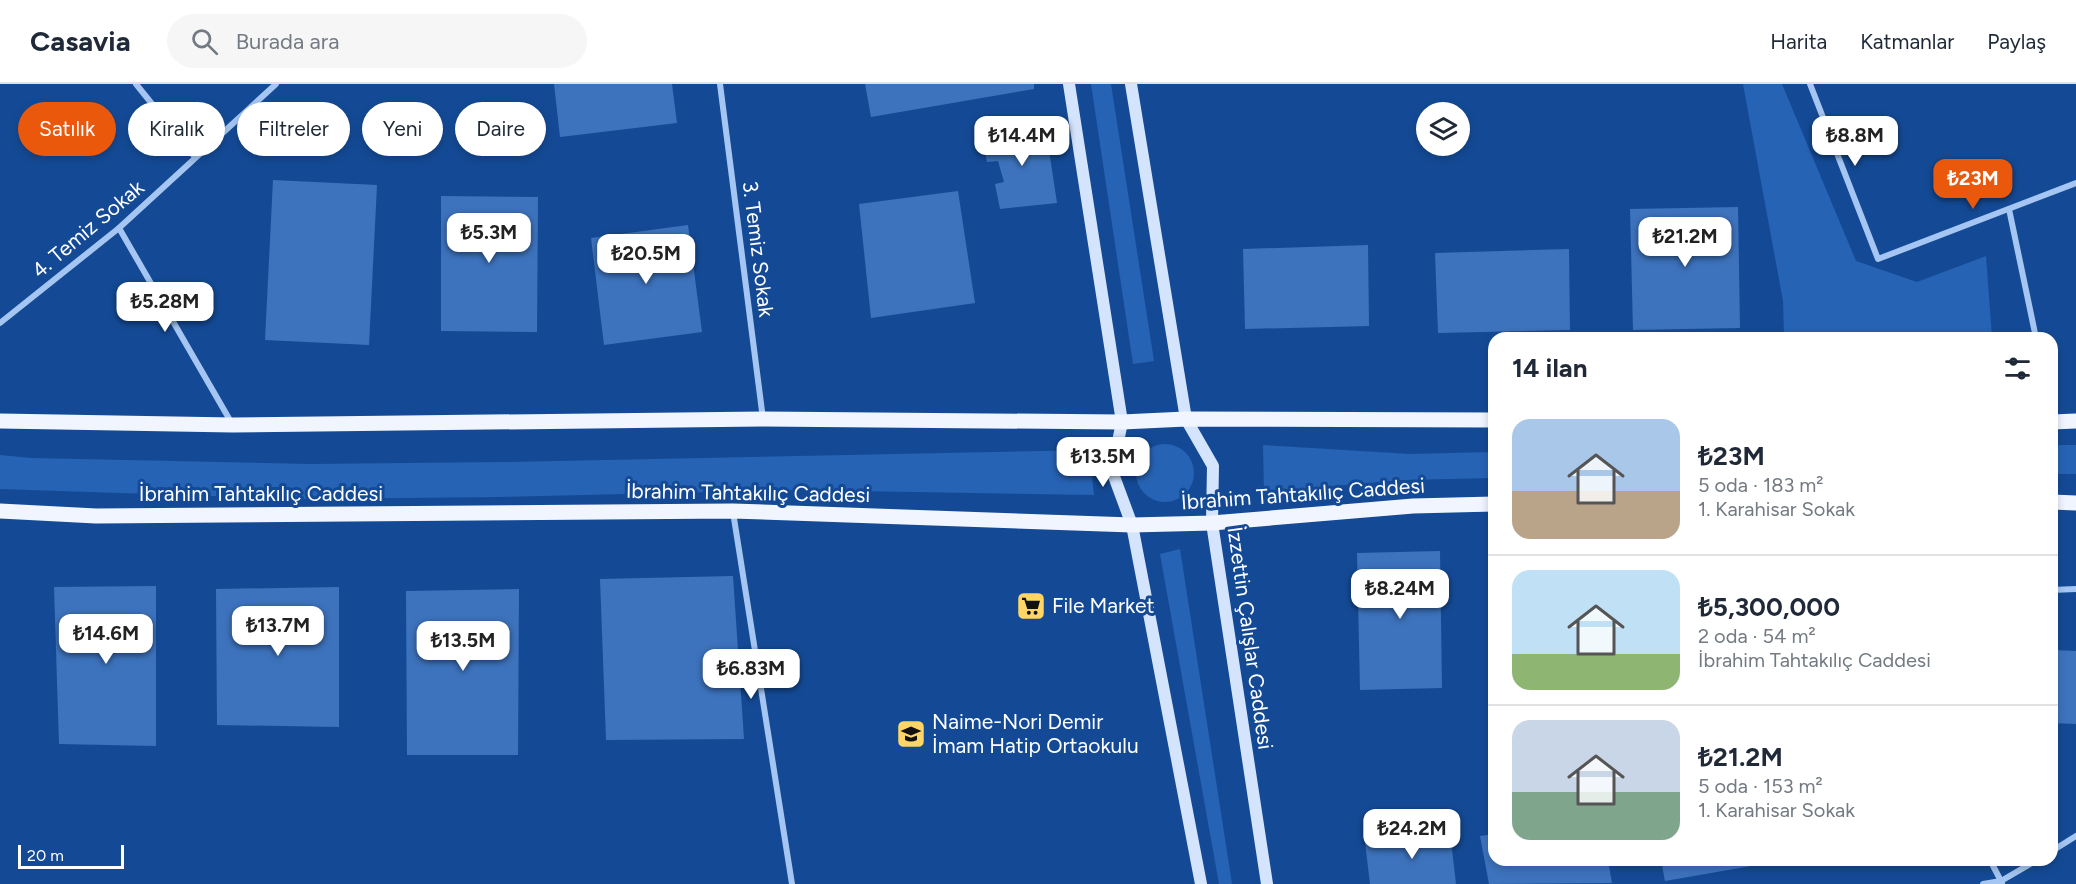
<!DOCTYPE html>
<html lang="tr">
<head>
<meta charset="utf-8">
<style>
	:root { --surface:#fff; --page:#f6f6f7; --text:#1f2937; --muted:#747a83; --line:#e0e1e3; --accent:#ea580c }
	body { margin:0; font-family:Figtree,sans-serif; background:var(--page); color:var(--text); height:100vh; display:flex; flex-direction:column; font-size:22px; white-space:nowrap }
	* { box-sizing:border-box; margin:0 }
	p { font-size:20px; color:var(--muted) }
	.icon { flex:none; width:33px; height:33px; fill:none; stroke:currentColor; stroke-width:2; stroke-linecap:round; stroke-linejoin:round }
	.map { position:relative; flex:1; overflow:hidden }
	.drawer { position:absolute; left:1488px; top:248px; width:570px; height:534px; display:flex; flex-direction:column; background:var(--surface); border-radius:18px; box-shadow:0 3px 9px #0003 }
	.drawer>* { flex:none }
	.guide { position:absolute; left:18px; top:18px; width:570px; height:54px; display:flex; gap:12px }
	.buttons { position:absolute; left:1416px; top:18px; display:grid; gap:12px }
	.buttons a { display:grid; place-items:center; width:54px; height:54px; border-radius:50%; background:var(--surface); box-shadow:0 3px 9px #0003; font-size:30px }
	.scale { position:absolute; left:18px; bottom:15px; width:106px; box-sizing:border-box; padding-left:6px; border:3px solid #fff; border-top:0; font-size:16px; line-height:21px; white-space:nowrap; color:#fff; -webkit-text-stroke:4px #144a95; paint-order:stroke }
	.price { position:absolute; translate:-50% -51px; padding:0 14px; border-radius:12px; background:#fff; color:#222; font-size:20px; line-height:39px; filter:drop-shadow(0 2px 3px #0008) }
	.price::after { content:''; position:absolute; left:50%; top:36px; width:18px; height:14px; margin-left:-9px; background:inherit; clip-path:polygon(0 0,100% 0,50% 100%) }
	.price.active { background:var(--accent); color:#fff }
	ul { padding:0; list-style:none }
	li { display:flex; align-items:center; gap:18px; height:150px; padding:0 24px }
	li+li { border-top:2px solid var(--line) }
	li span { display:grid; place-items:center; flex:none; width:168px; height:120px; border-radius:18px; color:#555 }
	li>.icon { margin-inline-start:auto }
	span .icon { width:72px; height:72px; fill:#fffc; stroke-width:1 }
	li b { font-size:26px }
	h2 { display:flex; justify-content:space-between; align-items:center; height:72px; padding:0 24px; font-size:26px }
	.pill { padding:0 21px; border-radius:27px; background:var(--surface); box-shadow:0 3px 9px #0003; font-size:21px; line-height:54px }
	.pill.active { background:var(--accent); color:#fff }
	header { display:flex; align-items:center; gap:36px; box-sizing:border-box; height:84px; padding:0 30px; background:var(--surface); border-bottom:2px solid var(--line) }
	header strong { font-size:28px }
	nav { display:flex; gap:33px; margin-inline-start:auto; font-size:21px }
	.search { width:420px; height:54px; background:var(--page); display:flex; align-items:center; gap:15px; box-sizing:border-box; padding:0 21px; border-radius:33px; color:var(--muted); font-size:22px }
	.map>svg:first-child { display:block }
	.green { fill:#2763b4 }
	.building { fill:#3d73bd }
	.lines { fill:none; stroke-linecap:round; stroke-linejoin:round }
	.street { stroke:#a5c6f2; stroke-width:6 }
	.secondary { stroke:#d4e4fc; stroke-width:12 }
	.primary { stroke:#f0f5ff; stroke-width:15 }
	.labels { text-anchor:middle; stroke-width:6; stroke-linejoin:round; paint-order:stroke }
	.street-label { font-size:21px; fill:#fff; stroke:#144a95 }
	.poi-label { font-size:21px; fill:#fff; stroke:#144a95; text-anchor:start }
</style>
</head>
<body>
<header>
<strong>Casavia</strong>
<div class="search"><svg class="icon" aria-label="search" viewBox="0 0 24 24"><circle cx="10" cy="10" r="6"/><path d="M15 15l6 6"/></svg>Burada ara</div>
<nav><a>Harita</a><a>Katmanlar</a><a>Paylaş</a></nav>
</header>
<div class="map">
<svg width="2076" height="800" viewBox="0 0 2076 800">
	<rect width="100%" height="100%" fill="#144a95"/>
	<g class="green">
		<polygon points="1091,0 1111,0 1154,277 1133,280"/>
		<polygon points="1743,0 1782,0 1856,177 1917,198 1986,172 1992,253 1784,253 1783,217"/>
		<circle cx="1165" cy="389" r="29"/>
		<polygon points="1263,361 1410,370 1494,368 1494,394 1402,396 1264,408"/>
		<rect x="2052" y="361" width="24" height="29"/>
		<polygon points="1089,366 1094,411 797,406 500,413 304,415 0,405 0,371 31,374 308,380 506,378"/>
		<polygon points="1180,465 1232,800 1219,800 1160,470"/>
	</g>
	<g class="building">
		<polygon points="554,0 672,0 677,39 560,53"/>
		<polygon points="865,0 1034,0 1034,5 871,33"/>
		<polygon points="1045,40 1057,119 1000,125 995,100 1004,98 998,77 987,78 981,52"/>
		<polygon points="273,96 377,101 369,261 265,256"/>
		<polygon points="958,107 975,219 871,234 859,120"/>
		<polygon points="441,112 538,113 537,248 441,247"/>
		<polygon points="1738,123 1740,244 1633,246 1630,125"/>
		<polygon points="688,141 702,248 604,261 591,154"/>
		<polygon points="1368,161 1369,242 1245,245 1243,165"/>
		<polygon points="1569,165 1570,246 1438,249 1435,169"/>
		<polygon points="1440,467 1442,604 1360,606 1357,469"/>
		<polygon points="733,492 744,655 606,656 600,495"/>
		<polygon points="156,502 156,662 59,660 54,503"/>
		<polygon points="339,503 339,643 217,641 216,505"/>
		<polygon points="519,505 518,671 407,671 406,507"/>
		<polygon points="2052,566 2076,567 2076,640 2052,639"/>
		<polygon points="1450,748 1456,800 1370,800 1365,758"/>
		<polygon points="1494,750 1494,776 1608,776 1612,799 1489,800 1480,752"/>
		<polygon points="1661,776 1780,776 1780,777 1665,797"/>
	</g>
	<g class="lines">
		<g class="street">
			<polyline points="136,0 195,73"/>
			<polyline points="720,0 763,335"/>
			<polyline points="1810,0 1878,175 2076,99"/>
			<polyline points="2009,125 2036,254"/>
			<polyline points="119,144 231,338"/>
			<polyline points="0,239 119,144 276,0"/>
			<polyline points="733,428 792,800"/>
			<polyline points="2052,506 2076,505"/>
			<polyline points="2052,767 2076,752"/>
			<polyline points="1990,776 2002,799"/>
			<polyline points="1983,800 2001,797 2037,776"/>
		</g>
		<g class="secondary">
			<polyline points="1069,0 1122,338 1112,387 1132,441 1201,800"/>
			<polyline points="1131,0 1186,335 1213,382 1212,439 1267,800"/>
		</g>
		<g class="primary">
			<polyline points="0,337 233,341 763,335 1122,338 1186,335 1494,336"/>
			<polyline points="2052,338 2076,337"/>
			<polyline points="2052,418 2076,419"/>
			<polyline points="0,427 96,432 733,427 1132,441 1212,439 1413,422 1494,420"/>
		</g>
	</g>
	<defs>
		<g id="supermarket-square" transform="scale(1.5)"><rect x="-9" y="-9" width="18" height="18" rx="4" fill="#ffd666" stroke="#144a95"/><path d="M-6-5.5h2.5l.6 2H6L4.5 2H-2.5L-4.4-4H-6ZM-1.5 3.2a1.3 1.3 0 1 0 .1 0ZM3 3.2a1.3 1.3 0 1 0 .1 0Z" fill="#111"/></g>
		<g id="school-square" transform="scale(1.5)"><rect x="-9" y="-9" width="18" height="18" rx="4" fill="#ffd666" stroke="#144a95"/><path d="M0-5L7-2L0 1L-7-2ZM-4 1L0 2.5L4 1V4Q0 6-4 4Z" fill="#111"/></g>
	</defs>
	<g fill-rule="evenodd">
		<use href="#supermarket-square" x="1031" y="522"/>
		<use href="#school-square" x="911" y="650"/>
	</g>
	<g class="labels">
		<g class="street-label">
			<text transform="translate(88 145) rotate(-40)" y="7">4. Temiz Sokak</text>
			<text transform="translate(758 165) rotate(83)" y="7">3. Temiz Sokak</text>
			<text transform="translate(748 409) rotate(1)" y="7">İbrahim Tahtakılıç Caddesi</text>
			<text x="261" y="417">İbrahim Tahtakılıç Caddesi</text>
			<text transform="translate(1303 410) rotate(-4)" y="7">İbrahim Tahtakılıç Caddesi</text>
			<text transform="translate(1250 554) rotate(82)" y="7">İzzettin Çalışlar Caddesi</text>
		</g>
		<g class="poi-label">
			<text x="1052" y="529">File Market</text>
			<text x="932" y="645">Naime-Nori Demir<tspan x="932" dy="24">İmam Hatip Ortaokulu</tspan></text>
		</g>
	</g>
</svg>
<div class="buttons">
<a><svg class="icon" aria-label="layers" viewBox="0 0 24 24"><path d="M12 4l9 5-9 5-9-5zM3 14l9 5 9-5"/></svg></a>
</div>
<div class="scale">20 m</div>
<b class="price" style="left:1022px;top:83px">₺14.4M</b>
<b class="price" style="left:1855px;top:83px">₺8.8M</b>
<b class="price active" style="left:1973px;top:126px">₺23M</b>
<b class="price" style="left:489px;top:180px">₺5.3M</b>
<b class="price" style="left:1685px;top:184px">₺21.2M</b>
<b class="price" style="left:646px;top:201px">₺20.5M</b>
<b class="price" style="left:165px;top:249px">₺5.28M</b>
<b class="price" style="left:1103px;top:404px">₺13.5M</b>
<b class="price" style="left:1400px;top:536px">₺8.24M</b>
<b class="price" style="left:278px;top:573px">₺13.7M</b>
<b class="price" style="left:106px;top:581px">₺14.6M</b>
<b class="price" style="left:463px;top:588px">₺13.5M</b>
<b class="price" style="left:751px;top:616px">₺6.83M</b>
<b class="price" style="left:1412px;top:776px">₺24.2M</b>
<div class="guide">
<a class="pill active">Satılık</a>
<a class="pill">Kiralık</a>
<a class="pill">Filtreler</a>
<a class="pill">Yeni</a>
<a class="pill">Daire</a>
</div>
<section class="drawer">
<h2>14 ilan<svg class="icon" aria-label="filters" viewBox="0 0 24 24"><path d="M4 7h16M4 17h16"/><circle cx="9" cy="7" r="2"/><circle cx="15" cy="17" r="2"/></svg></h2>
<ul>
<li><span style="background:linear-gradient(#a9c7e8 60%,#b9a48a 0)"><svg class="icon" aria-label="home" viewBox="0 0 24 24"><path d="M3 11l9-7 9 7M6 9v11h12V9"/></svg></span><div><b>₺23M</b><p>5 oda · 183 m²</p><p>1. Karahisar Sokak</p></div></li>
<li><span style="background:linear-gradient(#bfe0f5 70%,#8fb573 0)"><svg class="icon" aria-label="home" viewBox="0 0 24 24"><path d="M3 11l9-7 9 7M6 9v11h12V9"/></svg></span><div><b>₺5,300,000</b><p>2 oda · 54 m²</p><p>İbrahim Tahtakılıç Caddesi</p></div></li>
<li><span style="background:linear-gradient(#c9d6e8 60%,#7fa58c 0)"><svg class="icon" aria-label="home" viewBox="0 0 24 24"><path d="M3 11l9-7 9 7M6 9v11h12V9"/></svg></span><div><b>₺21.2M</b><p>5 oda · 153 m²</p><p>1. Karahisar Sokak</p></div></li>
</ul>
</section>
</div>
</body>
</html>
